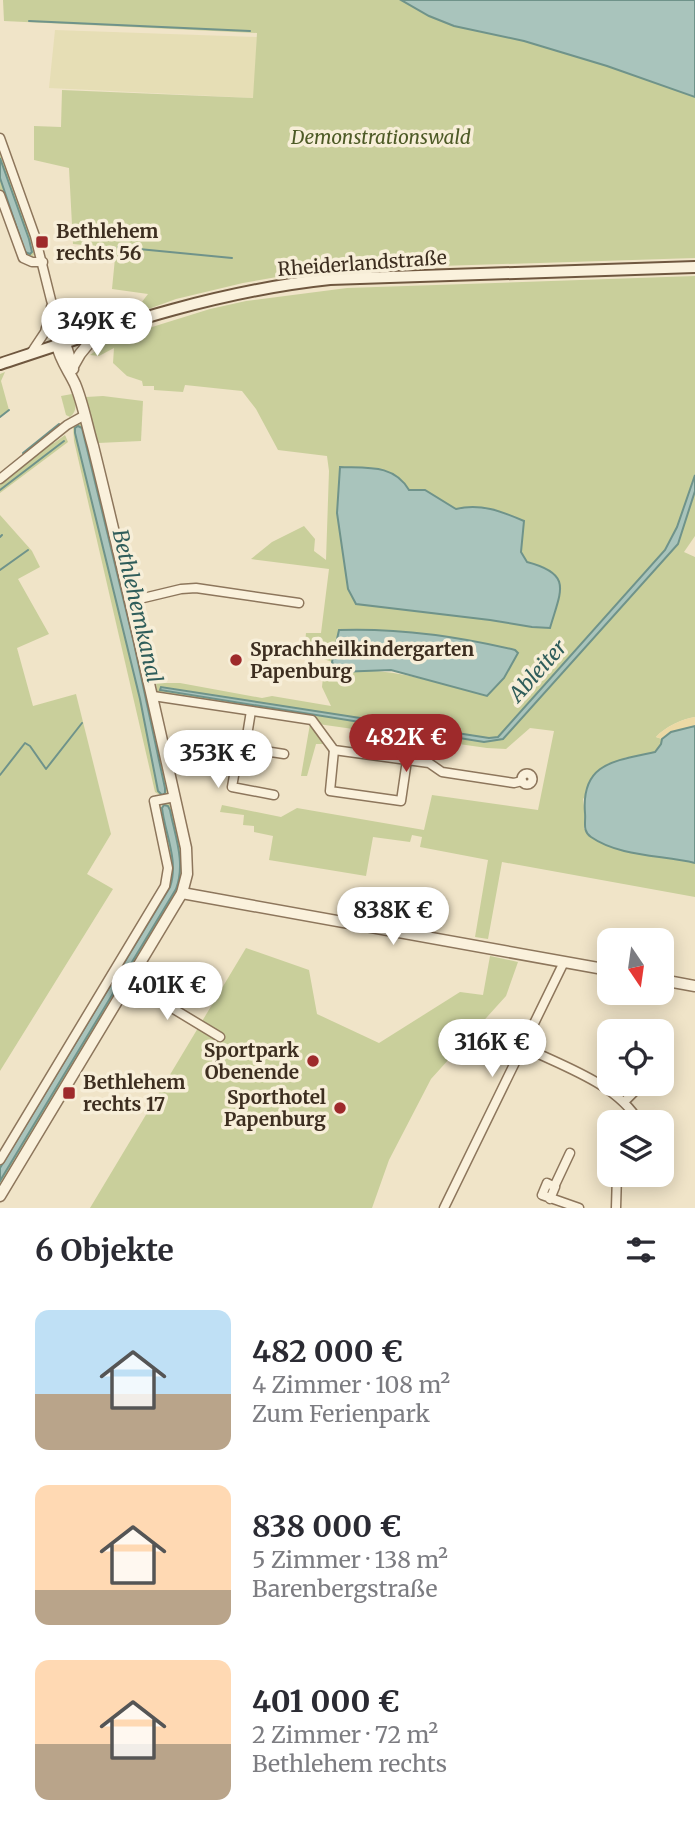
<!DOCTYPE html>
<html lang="de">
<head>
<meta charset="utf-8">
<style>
	:root { --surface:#fff; --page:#f2f2f3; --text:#2b2b33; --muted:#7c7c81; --accent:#9e2a2b }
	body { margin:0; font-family:Merriweather,serif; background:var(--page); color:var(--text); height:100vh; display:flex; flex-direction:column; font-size:26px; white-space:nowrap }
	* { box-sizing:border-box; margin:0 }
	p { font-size:23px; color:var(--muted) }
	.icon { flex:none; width:38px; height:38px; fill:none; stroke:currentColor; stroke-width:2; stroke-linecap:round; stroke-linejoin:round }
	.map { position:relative; height:1208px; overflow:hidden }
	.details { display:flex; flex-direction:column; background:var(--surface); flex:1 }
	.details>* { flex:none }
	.needle { width:46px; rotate:167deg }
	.controls { position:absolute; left:597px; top:928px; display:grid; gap:14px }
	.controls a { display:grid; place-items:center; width:77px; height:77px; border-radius:14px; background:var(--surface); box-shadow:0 4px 18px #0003; font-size:35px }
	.price { position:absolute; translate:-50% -60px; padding:0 16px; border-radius:24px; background:#fff; color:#222; font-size:23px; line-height:46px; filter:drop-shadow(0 2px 4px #0008) }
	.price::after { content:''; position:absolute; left:50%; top:42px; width:21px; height:16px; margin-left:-10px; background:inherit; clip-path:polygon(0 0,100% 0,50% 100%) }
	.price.active { background:var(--accent); color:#fff }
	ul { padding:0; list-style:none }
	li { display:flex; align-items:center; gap:21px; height:175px; padding:0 35px }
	li span { display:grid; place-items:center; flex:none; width:196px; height:140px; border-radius:14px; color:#555 }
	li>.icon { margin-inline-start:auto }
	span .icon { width:84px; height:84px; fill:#fffc; stroke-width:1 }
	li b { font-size:30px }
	h2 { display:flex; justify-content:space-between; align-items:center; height:84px; padding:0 35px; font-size:30px }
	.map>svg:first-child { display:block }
	.farmland { fill:#e6deb5 }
	.green { fill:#c9cf9b; fill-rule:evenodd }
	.sand { fill:#ecd9a5 }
	.water { fill:#a9c4bc; stroke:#6f938a; stroke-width:2 }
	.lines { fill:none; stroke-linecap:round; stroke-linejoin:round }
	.stream { stroke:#6f938a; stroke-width:2 }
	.minor-casing { stroke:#8d765c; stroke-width:11 }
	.tertiary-casing { stroke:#8d765c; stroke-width:13 }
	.secondary-casing { stroke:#6f573f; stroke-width:14 }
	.minor { stroke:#faf1dc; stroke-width:8 }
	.tertiary { stroke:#faf1dc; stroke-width:10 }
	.secondary { stroke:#faf1dc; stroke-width:10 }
	.poi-dot { fill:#9e2a2b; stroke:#f7eed8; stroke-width:2.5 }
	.labels { text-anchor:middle; stroke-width:7; stroke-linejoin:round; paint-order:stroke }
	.park-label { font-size:19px; font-style:italic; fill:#4d5a26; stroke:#f7eed8 }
	.poi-label { font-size:19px; font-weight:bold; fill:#3d2e20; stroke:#f7eed8; text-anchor:start }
	.street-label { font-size:19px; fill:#3d2e20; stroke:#f7eed8 }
	.water-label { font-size:21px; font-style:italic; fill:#2f5d5a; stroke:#f7eed8 }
</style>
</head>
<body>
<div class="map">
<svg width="695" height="1208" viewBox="0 0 695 1208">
	<rect width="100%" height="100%" fill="#f0e4c8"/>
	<polygon class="farmland" points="55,30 257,37 254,98 49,88"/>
	<g class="green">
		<polygon points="3,0 401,0 429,16 454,26 524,41 607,66 695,97 695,258 317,270 243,283 176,299 132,315 148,294 112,289 116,248 73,244 69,168 34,160 34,126 61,127 62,90 253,98 257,33 4,21"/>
		<polygon points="0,147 36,251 32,258 27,258 22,252 0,191"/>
		<path d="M695,276V536L684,552L695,557V717C682,719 665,727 656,737L662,739L661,744L655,752L624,758L583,799L585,815L584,829L695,863V897L502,862L488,939L475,937L488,860L420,847L422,837L412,835L410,842L373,837L366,876L269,860L273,836L254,832V826L243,825L244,815L220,812L222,805L281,817L297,808L424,830L432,795L538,810L554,731L530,728L506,749L487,748L318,724L157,695L156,683H180L262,698L272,696L331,706L322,687L323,677C373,661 423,679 471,692L339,630L332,662L304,652L306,633H321L329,569L251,559L272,542L304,526L315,539L314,551L326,560L329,471L327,456L278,450L256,409L242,391L185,385L183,392L154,390V386H143L142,381L127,376L113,363L114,348L99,356L90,355L109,341L123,336L210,309L246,301L347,288ZM341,467C366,468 395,465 409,490H425L456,509C480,503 501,511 524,521L521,552L527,562C546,567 557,570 561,591L532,627L348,589L337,514Z"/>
		<polygon points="5,372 1,381 9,410 0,418 0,374"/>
		<path d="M72,394C76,404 78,410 70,417L66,415L61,396Z"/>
		<polygon points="103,396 143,401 141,441 98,443 86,397"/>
		<polygon points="78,423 83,424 91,450 169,792 160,795 155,792 74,441 73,426"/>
		<polygon points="65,435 68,442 0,493 0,482 50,442 54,443"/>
		<polygon points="0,515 32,551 40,567 18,579 49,634 17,648 33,706 76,694 111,834 87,874 113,889 0,1071"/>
		<polygon points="310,724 326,744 316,744 307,776 301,776"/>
		<polygon points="166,802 169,803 174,811 184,864 179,893 124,977 0,1190 0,1165 115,974 118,974 116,972 167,887 159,809"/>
		<polygon points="246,948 309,970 317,1014 379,1043 460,992 483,995 490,956 518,962 506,996 431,1079 389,1160 372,1208 90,1208"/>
	</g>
	<path class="sand" d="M695,717V726L671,732L662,739L656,737C665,727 682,719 695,717Z"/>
	<g class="water">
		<polygon points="401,0 695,0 695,97 607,66 524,41 454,26 429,16"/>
		<polygon points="0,158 29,239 32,252 30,254 25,252 0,178"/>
		<polygon points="78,426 82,428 133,639 165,788 165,793 162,795 158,791 140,699 75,433 75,428"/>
		<path d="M340,467C367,468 394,464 409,490H425L456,509C480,503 501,511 524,521L521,552L527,562C573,574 561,590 550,628L532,627L490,620L356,604L348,589L337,513Z"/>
		<polygon points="695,475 695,491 678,544 503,739 484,742 160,690 161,687 489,738 498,737 665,550 677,527"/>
		<path d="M339,630C399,628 457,636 515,650L518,653L504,678L487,696L391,670L338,672L332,662Z"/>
		<path d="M695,726V863C662,855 620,857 591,837C582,831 586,822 585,813C581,763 614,761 655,752L661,744L662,739L671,732Z"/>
		<path d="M164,805L168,806L170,810C175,836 186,863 176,889L0,1181V1168L170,887C179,861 165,834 162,808Z"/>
	</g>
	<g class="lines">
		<g class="stream">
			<polyline points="29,21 250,31"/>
			<polyline points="118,247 232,258"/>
			<polyline points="0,417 9,410"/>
			<polyline points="23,453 59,424"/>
			<polyline points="0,490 64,441"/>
			<polyline points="0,537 2,535"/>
			<polyline points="0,570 28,550"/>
			<polyline points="0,775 25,743 30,746 46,769 82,723"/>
		</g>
		<g class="minor-casing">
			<g id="minor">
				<polyline points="0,138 35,236 51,300 65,343"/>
				<polyline points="0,195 23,258 32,262 43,262"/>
				<polyline points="51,307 57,345"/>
				<polyline points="31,353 45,332 50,313"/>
				<polyline points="0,479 67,425 85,415"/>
				<polyline points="131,601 181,589 196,588 299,603"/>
				<polyline points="153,696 312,720 334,750 429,763 442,772 514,783 522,781"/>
				<polyline points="251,711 245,748 284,754"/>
				<polyline points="245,748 238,753 232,787 274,795"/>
				<polyline points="334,750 330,791 401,801 407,760"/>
				<circle cx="527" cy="779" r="5.5"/>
				<polyline points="129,982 220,1037"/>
				<path d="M524,1047C562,1066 618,1084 639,1122"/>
				<polyline points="624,1102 643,1083"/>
				<polyline points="0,1160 165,886 168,868 154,801 175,797"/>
				<polyline points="554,1187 570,1153"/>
				<polyline points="550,1199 555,1187 547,1183 542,1195 579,1208"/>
				<polyline points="444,1208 564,962"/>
				<polyline points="616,1208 617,1174"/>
			</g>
		</g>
		<g class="tertiary-casing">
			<g id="tertiary">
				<polyline points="65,343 73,369"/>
				<polyline points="72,368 80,354 98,332"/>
				<polyline points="182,893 609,970"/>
				<polyline points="662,980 695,986"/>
				<path d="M0,1196L182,893L187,874L186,848C156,713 126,579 93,446C87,426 83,403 75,384C69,371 60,360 57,345"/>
			</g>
		</g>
		<g class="secondary-casing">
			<g id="secondary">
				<polyline points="59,322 96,332"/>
				<path d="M0,364C109,328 215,291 330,279L695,267"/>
			</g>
		</g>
		<use href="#minor" class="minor"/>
		<use href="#tertiary" class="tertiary"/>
		<use href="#secondary" class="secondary"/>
	</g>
	<g class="poi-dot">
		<rect x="35" y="235" width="14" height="14" rx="3.5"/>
		<circle cx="236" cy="660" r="7"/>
		<circle cx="313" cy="1061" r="7"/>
		<rect x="62" y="1086" width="14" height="14" rx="3.5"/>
		<circle cx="340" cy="1108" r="7"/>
	</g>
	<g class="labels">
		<g class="park-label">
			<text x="381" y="144">Demonstrationswald</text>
		</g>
		<g class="poi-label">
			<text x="56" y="238">Bethlehem<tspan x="56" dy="22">rechts 56</tspan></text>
			<text x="250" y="656">Sprachheilkindergarten<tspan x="250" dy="22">Papenburg</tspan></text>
			<text x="299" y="1057" text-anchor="end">Sportpark<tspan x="299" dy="22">Obenende</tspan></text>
			<text x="83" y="1089">Bethlehem<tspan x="83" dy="22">rechts 17</tspan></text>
			<text x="326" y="1104" text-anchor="end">Sporthotel<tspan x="326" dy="22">Papenburg</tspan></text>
		</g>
		<g class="street-label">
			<text transform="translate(362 263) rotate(-4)" y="7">Rheiderlandstraße</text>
		</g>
		<g class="water-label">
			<text transform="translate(137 606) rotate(77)" y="7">Bethlehemkanal</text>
			<text transform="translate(538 671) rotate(-48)" y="7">Ableiter</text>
		</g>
	</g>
</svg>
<div class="controls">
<a><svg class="needle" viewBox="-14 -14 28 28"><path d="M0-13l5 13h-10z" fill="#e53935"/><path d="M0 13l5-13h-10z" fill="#7c7c81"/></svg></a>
<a><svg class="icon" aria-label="locate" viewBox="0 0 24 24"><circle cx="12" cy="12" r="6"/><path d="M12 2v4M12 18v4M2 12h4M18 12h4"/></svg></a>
<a><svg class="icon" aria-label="layers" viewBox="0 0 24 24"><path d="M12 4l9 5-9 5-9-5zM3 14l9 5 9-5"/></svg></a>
</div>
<b class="price" style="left:97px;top:358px">349K €</b>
<b class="price active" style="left:406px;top:774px">482K €</b>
<b class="price" style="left:218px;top:790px">353K €</b>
<b class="price" style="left:393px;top:947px">838K €</b>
<b class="price" style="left:167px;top:1022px">401K €</b>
<b class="price" style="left:492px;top:1079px">316K €</b>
</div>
<section class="details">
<h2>6 Objekte<svg class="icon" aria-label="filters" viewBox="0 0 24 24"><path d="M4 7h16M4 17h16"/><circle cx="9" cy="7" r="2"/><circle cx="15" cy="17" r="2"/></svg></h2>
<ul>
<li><span style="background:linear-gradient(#bfe0f5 60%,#b9a48a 0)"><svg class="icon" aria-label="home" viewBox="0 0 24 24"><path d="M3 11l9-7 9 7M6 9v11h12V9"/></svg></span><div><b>482 000 €</b><p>4 Zimmer · 108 m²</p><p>Zum Ferienpark</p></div></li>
<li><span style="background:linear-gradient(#ffd9b3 75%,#b9a48a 0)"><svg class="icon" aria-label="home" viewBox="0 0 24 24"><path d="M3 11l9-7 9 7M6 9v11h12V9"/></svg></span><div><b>838 000 €</b><p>5 Zimmer · 138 m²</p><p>Barenbergstraße</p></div></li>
<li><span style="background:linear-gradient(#ffd9b3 60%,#b9a48a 0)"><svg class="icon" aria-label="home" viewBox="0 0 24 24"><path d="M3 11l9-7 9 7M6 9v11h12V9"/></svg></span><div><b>401 000 €</b><p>2 Zimmer · 72 m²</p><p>Bethlehem rechts</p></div></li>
</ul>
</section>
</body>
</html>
